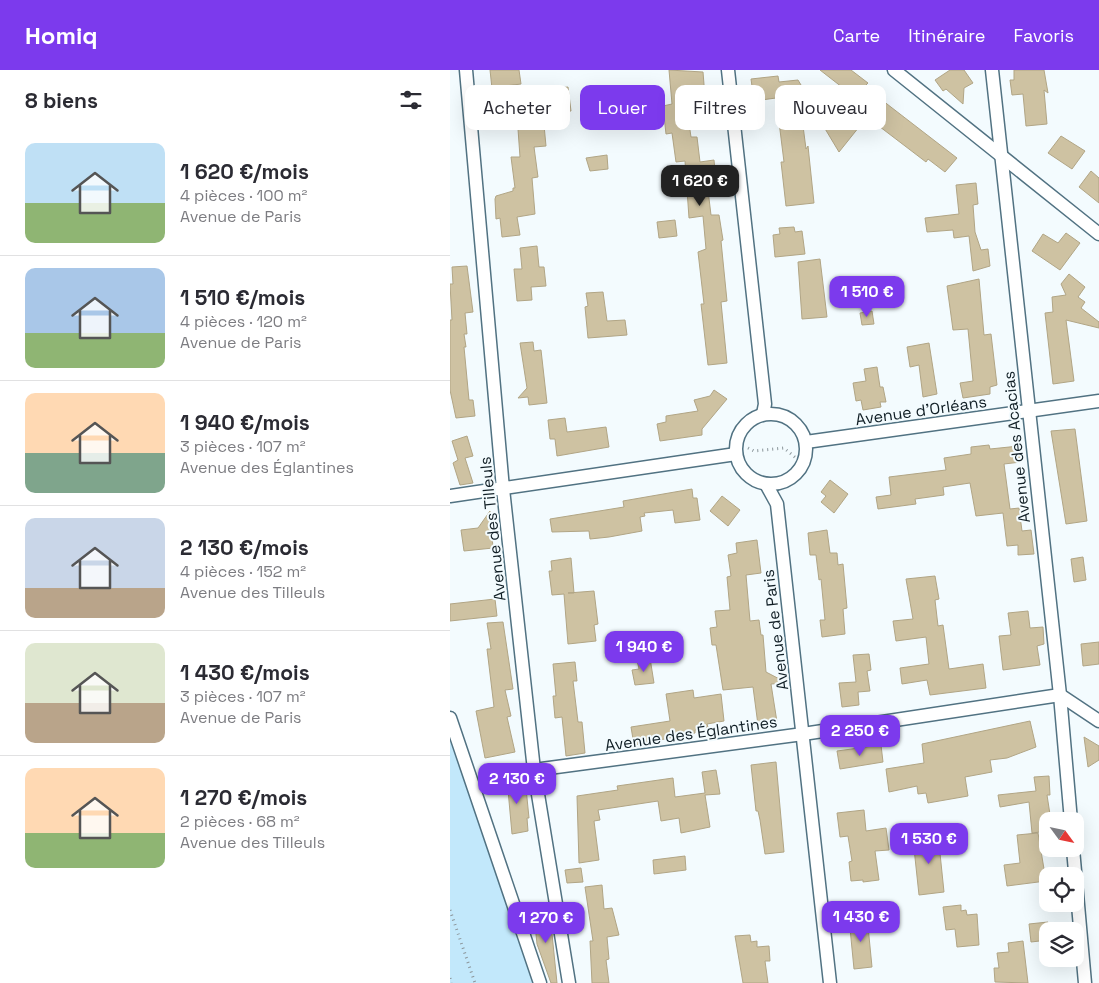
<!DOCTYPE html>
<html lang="fr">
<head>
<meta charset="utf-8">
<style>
	:root { --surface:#fff; --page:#f7f7f7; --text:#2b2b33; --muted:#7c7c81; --line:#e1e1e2; --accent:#7c3aed }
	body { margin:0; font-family:"Space Grotesk",sans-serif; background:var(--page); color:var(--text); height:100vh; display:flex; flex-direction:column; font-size:19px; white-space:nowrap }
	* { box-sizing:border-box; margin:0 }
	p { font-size:16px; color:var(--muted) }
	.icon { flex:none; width:28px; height:28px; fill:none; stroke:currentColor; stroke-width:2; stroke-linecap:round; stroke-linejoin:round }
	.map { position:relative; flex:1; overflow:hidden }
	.side { display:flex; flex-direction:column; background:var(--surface); width:450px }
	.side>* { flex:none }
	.guide { position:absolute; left:15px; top:15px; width:475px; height:45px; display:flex; gap:10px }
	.needle { width:32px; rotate:123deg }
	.controls { position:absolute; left:589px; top:742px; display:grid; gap:10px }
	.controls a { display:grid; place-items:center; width:45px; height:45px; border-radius:10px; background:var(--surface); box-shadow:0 5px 20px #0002; font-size:25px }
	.price { position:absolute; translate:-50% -42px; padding:0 11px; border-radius:10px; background:var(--accent); color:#fff; font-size:16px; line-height:32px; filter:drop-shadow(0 1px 2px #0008) }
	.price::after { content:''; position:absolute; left:50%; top:30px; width:15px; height:11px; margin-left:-8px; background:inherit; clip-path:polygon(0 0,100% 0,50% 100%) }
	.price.active { background:#222; color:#fff }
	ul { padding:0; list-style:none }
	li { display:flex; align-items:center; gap:15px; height:125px; padding:0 25px }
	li+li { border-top:1px solid var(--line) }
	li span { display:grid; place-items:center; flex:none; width:140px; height:100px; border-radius:10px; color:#555 }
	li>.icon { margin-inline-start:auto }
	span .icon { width:60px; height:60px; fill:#fffc; stroke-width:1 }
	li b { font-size:21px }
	h2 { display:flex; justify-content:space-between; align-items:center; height:60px; padding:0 25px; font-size:21px }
	.pill { padding:0 18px; border-radius:10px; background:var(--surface); box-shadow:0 5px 20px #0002; font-size:18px; line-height:45px }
	.pill.active { background:var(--accent); color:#fff }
	header { display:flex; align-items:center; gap:30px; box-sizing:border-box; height:70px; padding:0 25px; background:var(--accent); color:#fff }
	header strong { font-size:24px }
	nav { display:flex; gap:28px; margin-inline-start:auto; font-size:18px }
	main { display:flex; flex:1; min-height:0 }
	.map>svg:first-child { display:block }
	.green { fill:#c2e8fb }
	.building { fill:#cec2a2; stroke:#b1a585 }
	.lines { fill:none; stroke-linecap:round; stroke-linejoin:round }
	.minor-casing { stroke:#517282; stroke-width:15 }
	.path { stroke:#8c969b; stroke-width:3; stroke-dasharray:1 4; stroke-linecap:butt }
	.minor { stroke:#fff; stroke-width:12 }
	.labels { text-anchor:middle; stroke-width:4; stroke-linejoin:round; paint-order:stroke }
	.street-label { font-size:16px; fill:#101e25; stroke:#f3fbfe }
</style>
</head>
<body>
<header>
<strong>Homiq</strong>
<nav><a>Carte</a><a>Itinéraire</a><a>Favoris</a></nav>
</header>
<main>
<section class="side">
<h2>8 biens<svg class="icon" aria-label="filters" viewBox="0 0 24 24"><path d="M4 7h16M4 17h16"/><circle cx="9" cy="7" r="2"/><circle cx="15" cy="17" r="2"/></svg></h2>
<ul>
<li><span style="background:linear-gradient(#bfe0f5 60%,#8fb573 0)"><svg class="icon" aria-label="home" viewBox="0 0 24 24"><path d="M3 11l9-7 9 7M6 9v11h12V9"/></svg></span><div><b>1 620 €/mois</b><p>4 pièces · 100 m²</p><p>Avenue de Paris</p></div></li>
<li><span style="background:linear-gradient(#a9c7e8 65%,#8fb573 0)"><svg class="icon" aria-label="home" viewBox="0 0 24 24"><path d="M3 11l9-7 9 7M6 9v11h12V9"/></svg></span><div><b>1 510 €/mois</b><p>4 pièces · 120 m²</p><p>Avenue de Paris</p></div></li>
<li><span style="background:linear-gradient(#ffd9b3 60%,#7fa58c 0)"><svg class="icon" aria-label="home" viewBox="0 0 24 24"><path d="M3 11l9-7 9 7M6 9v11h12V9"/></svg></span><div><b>1 940 €/mois</b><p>3 pièces · 107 m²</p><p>Avenue des Églantines</p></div></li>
<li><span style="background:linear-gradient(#c9d6e8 70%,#b9a48a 0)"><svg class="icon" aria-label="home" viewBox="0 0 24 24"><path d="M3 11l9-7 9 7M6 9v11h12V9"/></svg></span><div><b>2 130 €/mois</b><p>4 pièces · 152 m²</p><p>Avenue des Tilleuls</p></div></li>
<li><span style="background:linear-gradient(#dfe7d0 60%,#b9a48a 0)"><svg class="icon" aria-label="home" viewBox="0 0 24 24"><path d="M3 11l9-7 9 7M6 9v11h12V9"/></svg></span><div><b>1 430 €/mois</b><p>3 pièces · 107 m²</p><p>Avenue de Paris</p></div></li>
<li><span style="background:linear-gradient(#ffd9b3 65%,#8fb573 0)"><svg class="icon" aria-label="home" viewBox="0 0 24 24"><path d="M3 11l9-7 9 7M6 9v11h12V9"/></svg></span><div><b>1 270 €/mois</b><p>2 pièces · 68 m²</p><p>Avenue des Tilleuls</p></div></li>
</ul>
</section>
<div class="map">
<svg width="649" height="913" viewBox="0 0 649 913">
	<rect width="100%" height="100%" fill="#f3fbfe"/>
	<polygon class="green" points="0,671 66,854 84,913 0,913"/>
	<g class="building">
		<polygon points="40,0 69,0 71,14 55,16 57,36 44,37"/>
		<polygon points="219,0 253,2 255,27 239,29 240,32 236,33 241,67 247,67 250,92 264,90 266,111 257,112 261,145 269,145 273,170 271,171 277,231 271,232 277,293 258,295 251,234 254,234 248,182 256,179 253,146 239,148 235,91 226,92 222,63 216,64 213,36 222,34"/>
		<polygon points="370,0 401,0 418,13 415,16 437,34 507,88 495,102 478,89 476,92 417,47 389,82 374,57 385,44 390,48 406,28"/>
		<polygon points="500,0 514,0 523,13 514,18 513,34 496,19 493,21 485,10"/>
		<polygon points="564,0 594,0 598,23 594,20 597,54 576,56 573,24 562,25 560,10 564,10"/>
		<polygon points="328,6 329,12 348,10 351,15 352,25 349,25 356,79 358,76 364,133 336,136 331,92 334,92 326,28 304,31 301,9"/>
		<polygon points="118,17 121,41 96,44 94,26 98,25 97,19"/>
		<polygon points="94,55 96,76 84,77 88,107 82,108 85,144 67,147 70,165 52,167 50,148 46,149 45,129 46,126 63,121 63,118 65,118 61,87 70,87 68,59"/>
		<polygon points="611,66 635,81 622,99 598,83"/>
		<polygon points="157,85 158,99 140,101 136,88"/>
		<polygon points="641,101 649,108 649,133 629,117"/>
		<polygon points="526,113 528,134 523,135 525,162 531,180 538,179 540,196 523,201 519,166 504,168 503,160 477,162 475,148 509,144 506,115"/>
		<polygon points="225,150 227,166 209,168 207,152"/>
		<polygon points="344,157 345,162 352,161 355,184 325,187 323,165 330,164 329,158"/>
		<polygon points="616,163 630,173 610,200 582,181 593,164 608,173"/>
		<polygon points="87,176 89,197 94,197 96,216 81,217 82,230 67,231 64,199 72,199 70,178"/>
		<polygon points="370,189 377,247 352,249 348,192"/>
		<polygon points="17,196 23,242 15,243 17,264 14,264 16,277 14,277 19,330 23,330 25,346 6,348 0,320 0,250 2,250 0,214 3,214 2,197"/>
		<polygon points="619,204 635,217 628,227 635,232 631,238 649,252 649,258 616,250 624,311 603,314 595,243 603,242 602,227 616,225 611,214"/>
		<polygon points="451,209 453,226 437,228 435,211"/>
		<polygon points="529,209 534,265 541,264 547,315 540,317 540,324 513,328 510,313 523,311 518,259 503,260 497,216"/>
		<polygon points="153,222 157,251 175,250 177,265 138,268 135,237 138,236 136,223"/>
		<polygon points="422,241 424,254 412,255 410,243"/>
		<polygon points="83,272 84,281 91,280 97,333 79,335 78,327 68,328 77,318 70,273"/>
		<polygon points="479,273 487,324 473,327 469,295 460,297 457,277"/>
		<polygon points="427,297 430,317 433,317 436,332 430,332 431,337 413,340 411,330 406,331 403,313 416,311 414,299"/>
		<polygon points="264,320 277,329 252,359 252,365 210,371 207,354 216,352 216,346 248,341 244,330 260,326"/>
		<polygon points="115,348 117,362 156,357 159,377 107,386 105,369 100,369 98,350"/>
		<polygon points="625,359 637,451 616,454 601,361"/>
		<polygon points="17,366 23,386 15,388 23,413 10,415 3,393 8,390 2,371"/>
		<polygon points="539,375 540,379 569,376 571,392 554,394 560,439 569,438 572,461 581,460 584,484 568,485 568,475 557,476 553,443 526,446 520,413 493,417 494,425 465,429 466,434 428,439 426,427 441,425 439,407 496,400 494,388 521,384 521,377"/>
		<polygon points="380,410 398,424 384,443 371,432 376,426 371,422"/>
		<polygon points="242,419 243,428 247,428 250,450 225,453 223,440 194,443 195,446 190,447 192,461 159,467 140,469 139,461 102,462 100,449 174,437 173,431"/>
		<polygon points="272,426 290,440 278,456 260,441"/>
		<polygon points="40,441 43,478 14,481 11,460 28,458"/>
		<polygon points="377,460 380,483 387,483 388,495 393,494 397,538 393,539 395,564 372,567 370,550 375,550 371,509 369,510 366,485 360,485 358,463"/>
		<polygon points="307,470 311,503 296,505 300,551 309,550 311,565 313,565 316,602 337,613 321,614 327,652 308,655 303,617 273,620 266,575 262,575 260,558 267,557 265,541 280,540 277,507 281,506 278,485 287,483 286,473"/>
		<polygon points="633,487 636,510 624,512 621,489"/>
		<polygon points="121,488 124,523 118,523 144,521 148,554 144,555 146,571 118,574 114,524 102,525 99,501 102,501 101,491"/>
		<polygon points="485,506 489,529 485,530 488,556 493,555 499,599 533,594 536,618 480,625 477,610 452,614 450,598 479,594 476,567 446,571 443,551 463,549 456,509"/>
		<polygon points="45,529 47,546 0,551 0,534"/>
		<polygon points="578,541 580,558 593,557 594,574 587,576 590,595 553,600 549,566 561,565 558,543"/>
		<polygon points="53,552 63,619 55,620 61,646 57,647 65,682 35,688 26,641 44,637 37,579 41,579 37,553"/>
		<polygon points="649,572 649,594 633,596 631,574"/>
		<polygon points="419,584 421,600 417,601 420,621 408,622 409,635 392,637 389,613 406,612 403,585"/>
		<polygon points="200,588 204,613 185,615 182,600 189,599 187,590"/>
		<polygon points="125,592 127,611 123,611 128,652 132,652 135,683 116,686 112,647 105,648 103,626 106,626 103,594"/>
		<polygon points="243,620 244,628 271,624 274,651 257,654 258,657 245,660 245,663 184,675 181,657 220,651 216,624"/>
		<polygon points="580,651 586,677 557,688 540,690 542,702 515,707 518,726 478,733 476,723 468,724 467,716 439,722 436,699 474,693 472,674"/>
		<polygon points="634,667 649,676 649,690 638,697"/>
		<polygon points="431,675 433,692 390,699 387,681"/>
		<polygon points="326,692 334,782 315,784 310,750 308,741 306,741 301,695"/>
		<polygon points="266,700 270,724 255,725 260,757 231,763 229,748 211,751 208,731 148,740 150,750 144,751 149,790 129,793 127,726 168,720 167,716 223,708 225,727 255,723 252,702"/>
		<polygon points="599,706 600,725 597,725 601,751 598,751 598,761 582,763 579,732 550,737 548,725 586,721 584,707"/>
		<polygon points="72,709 73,719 76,718 79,748 77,748 78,761 62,764 58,720 45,712"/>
		<polygon points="414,740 416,761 436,758 439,780 425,781 429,810 413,812 413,810 401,811 399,792 402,791 398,766 390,767 387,743"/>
		<polygon points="588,763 596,811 557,816 554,795 570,793 567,765"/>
		<polygon points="488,764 494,822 469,825 463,769"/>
		<polygon points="235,786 236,800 204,804 203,790"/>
		<polygon points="131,798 133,812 117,813 115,800"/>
		<polygon points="152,815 154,839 162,838 169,865 157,867 159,889 156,890 159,913 142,913 140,871 143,871 135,817"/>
		<polygon points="511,835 511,841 516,840 517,845 527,844 529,875 507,877 505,859 496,860 493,837"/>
		<polygon points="99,844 102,864 107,913 101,913 87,874 84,845"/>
		<polygon points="417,846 422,897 404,899 399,848"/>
		<polygon points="598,852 598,870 581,872 579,854"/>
		<polygon points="300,865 301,872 307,871 307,877 319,876 320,891 315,891 318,913 293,913 285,866"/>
		<polygon points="573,871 578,913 545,912 544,898 549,898 547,883 559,882 558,873"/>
	</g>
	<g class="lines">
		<g class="minor-casing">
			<g id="minor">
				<polyline points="16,0 53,419 84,700 119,913"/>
				<polyline points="278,0 315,334 313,344"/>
				<polyline points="444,0 649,164"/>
				<polyline points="542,0 610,625 621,751"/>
				<circle cx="321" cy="379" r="35"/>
				<polyline points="356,372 649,331"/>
				<polyline points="316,414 327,434 380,913"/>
				<polyline points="0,426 286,384"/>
				<polyline points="0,648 90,913"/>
				<polyline points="84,700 353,664 610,625 649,651"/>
				<polyline points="623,779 635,913"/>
			</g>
		</g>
		<g class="path">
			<polyline points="298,378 304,381 334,378 353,394"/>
			<polyline points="0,840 25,913"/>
			<polyline points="0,908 1,913"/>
		</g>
		<use href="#minor" class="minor"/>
	</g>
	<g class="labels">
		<g class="street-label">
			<text transform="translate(471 340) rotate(-8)" y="6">Avenue d'Orléans</text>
			<text transform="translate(566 377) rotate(-96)" y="6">Avenue des Acacias</text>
			<text transform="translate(42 459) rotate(-96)" y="6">Avenue des Tilleuls</text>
			<text transform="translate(325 560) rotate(-97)" y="6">Avenue de Paris</text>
			<text transform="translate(241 663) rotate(-8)" y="6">Avenue des Églantines</text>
		</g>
	</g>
</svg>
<div class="controls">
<a><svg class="needle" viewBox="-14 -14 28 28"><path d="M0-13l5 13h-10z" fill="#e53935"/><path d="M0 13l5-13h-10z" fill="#7c7c81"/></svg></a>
<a><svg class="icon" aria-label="locate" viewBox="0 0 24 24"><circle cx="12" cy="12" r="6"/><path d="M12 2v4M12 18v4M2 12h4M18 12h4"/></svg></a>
<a><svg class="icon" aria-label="layers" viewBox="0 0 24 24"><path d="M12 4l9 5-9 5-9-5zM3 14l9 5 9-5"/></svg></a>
</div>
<b class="price active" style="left:250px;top:137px">1 620 €</b>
<b class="price" style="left:417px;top:248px">1 510 €</b>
<b class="price" style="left:194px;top:603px">1 940 €</b>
<b class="price" style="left:410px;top:687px">2 250 €</b>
<b class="price" style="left:67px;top:735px">2 130 €</b>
<b class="price" style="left:479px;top:795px">1 530 €</b>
<b class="price" style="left:411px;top:873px">1 430 €</b>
<b class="price" style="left:96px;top:874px">1 270 €</b>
<div class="guide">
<a class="pill">Acheter</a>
<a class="pill active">Louer</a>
<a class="pill">Filtres</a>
<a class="pill">Nouveau</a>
</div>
</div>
</main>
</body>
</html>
